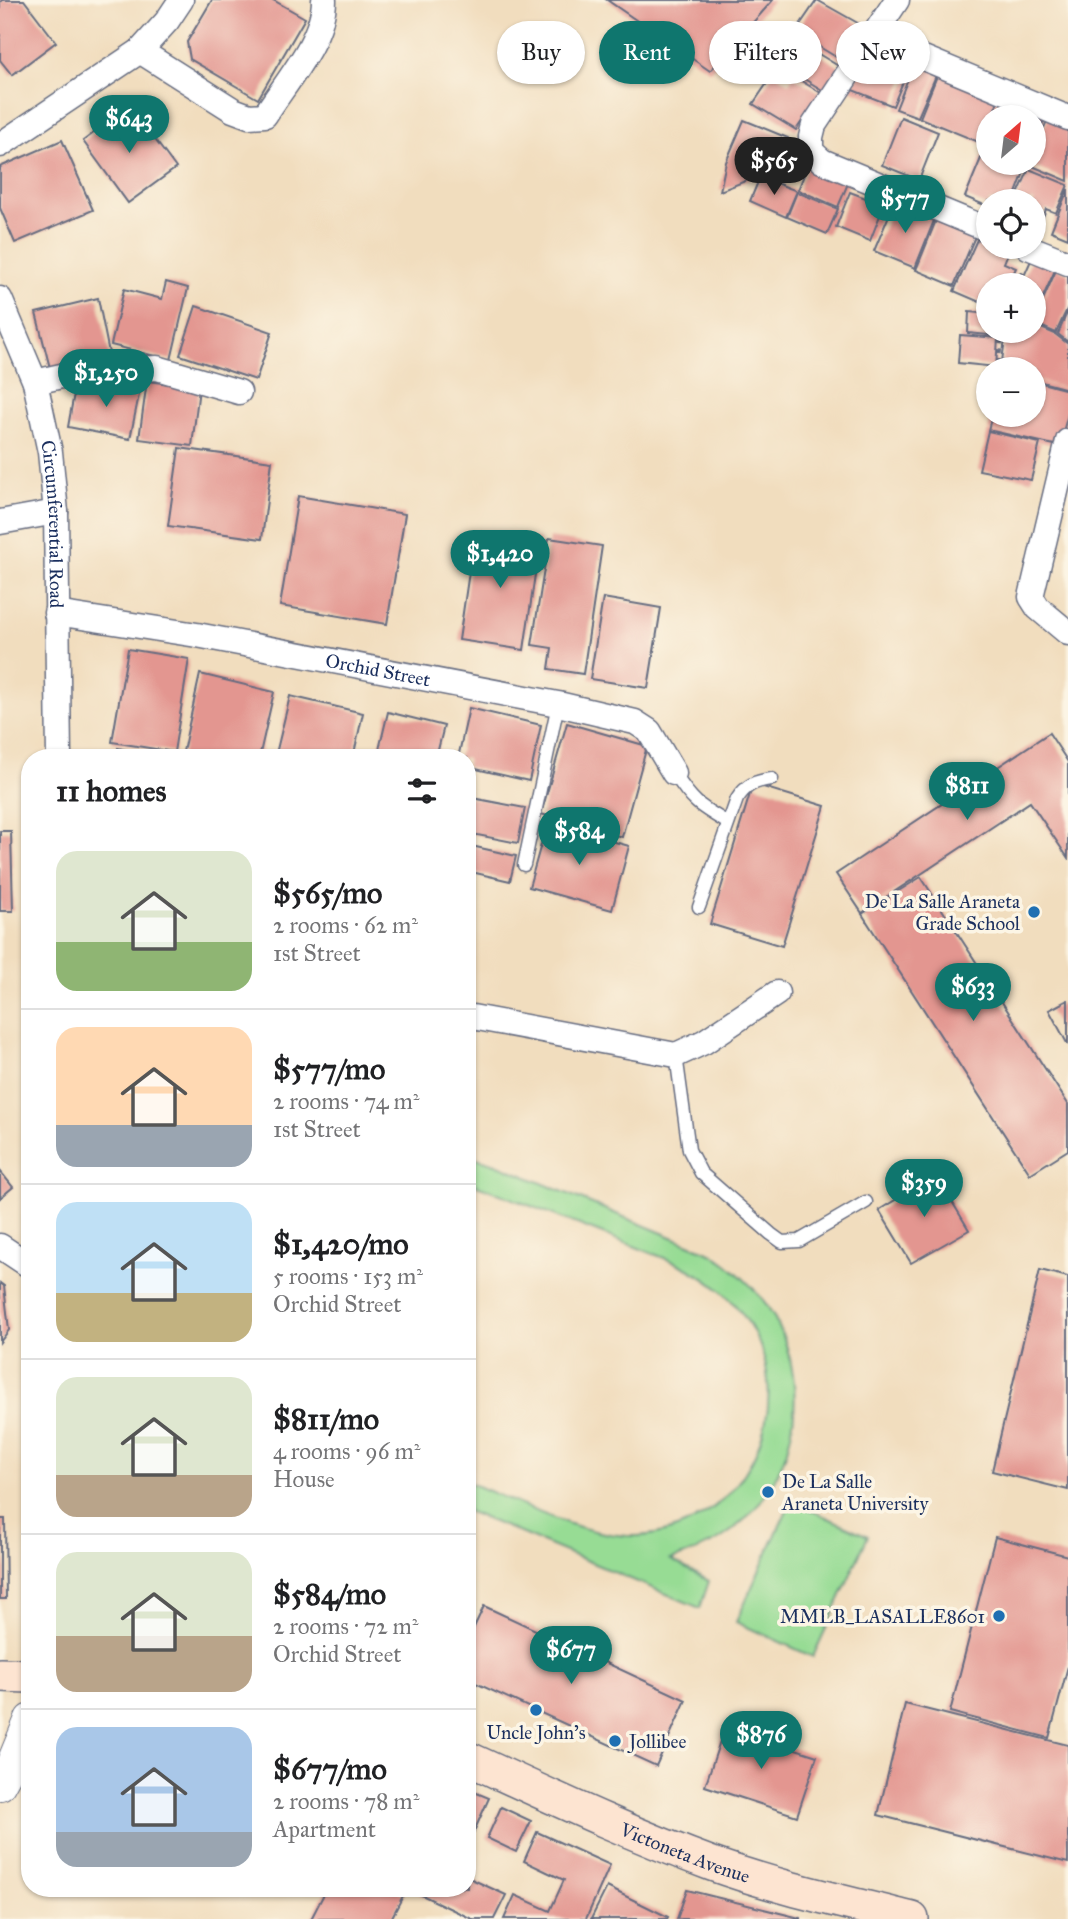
<!DOCTYPE html>
<html lang="en">
<head>
<meta charset="utf-8">
<style>
	:root { --surface:#fff; --page:#f6f6f6; --text:#202124; --muted:#757577; --line:#e0e0e0; --accent:#0f766e }
	body { margin:0; font-family:"IM FELL Great Primer",serif; background:var(--page); color:var(--text); height:100vh; display:flex; flex-direction:column; font-size:26px; white-space:nowrap }
	* { box-sizing:border-box; margin:0 }
	p { font-size:23px; color:var(--muted) }
	.icon { flex:none; width:38px; height:38px; fill:none; stroke:currentColor; stroke-width:2; stroke-linecap:round; stroke-linejoin:round }
	.map { position:relative; flex:1; overflow:hidden }
	.side { position:absolute; left:21px; top:749px; width:455px; height:1148px; display:flex; flex-direction:column; background:var(--surface); border-radius:28px; box-shadow:0 2px 5px #0004 }
	.side>* { flex:none }
	.banner { position:absolute; left:497px; top:21px; width:466px; height:63px; display:flex; gap:14px }
	.needle { width:46px; rotate:28deg }
	.buttons { position:absolute; left:976px; top:105px; display:grid; gap:14px }
	.buttons a { display:grid; place-items:center; width:70px; height:70px; border-radius:50%; background:var(--surface); box-shadow:0 2px 5px #0004; font-size:35px }
	.price { position:absolute; translate:-50% -60px; padding:0 16px; border-radius:24px; background:var(--accent); color:#fff; font-size:23px; line-height:46px; filter:drop-shadow(0 2px 4px #0008) }
	.price::after { content:''; position:absolute; left:50%; top:42px; width:21px; height:16px; margin-left:-10px; background:inherit; clip-path:polygon(0 0,100% 0,50% 100%) }
	.price.current { background:#222; color:#fff }
	ul { padding:0; list-style:none }
	li { display:flex; align-items:center; gap:21px; height:175px; padding:0 35px }
	li+li { border-top:2px solid var(--line) }
	li span { display:grid; place-items:center; flex:none; width:196px; height:140px; border-radius:21px; color:#555 }
	li>.icon { margin-inline-start:auto }
	span .icon { width:84px; height:84px; fill:#fffc; stroke-width:1 }
	li b { font-size:30px }
	h2 { display:flex; justify-content:space-between; align-items:center; height:84px; padding:0 35px; font-size:30px }
	.tag { padding:0 24px; border-radius:32px; background:var(--surface); box-shadow:0 2px 5px #0004; font-size:24px; line-height:63px }
	.tag.current { background:var(--accent); color:#fff }
	.map>svg:first-child { display:block }
	.green { fill:#97dc94; stroke:#598679; stroke-width:2 }
	.building { fill:#e39690 }
	.lines { fill:none; stroke-linecap:round; stroke-linejoin:round }
	.service-casing { stroke:#666c80; stroke-width:15 }
	.minor-casing { stroke:#666c80; stroke-width:27 }
	.tertiary-casing { stroke:#666c80; stroke-width:32 }
	.secondary-casing { stroke:#666c80; stroke-width:36 }
	.path { stroke:#666c80; stroke-width:4.5; stroke-dasharray:5 5; stroke-linecap:butt }
	.service { stroke:#fff; stroke-width:12 }
	.minor { stroke:#fff; stroke-width:24 }
	.tertiary { stroke:#fff; stroke-width:30 }
	.secondary { stroke:#fde4d1; stroke-width:33 }
	.poi-dot { fill:#1f6fb2; stroke:#fcf5e5; stroke-width:2.5 }
	.labels { text-anchor:middle; stroke-width:7; stroke-linejoin:round; paint-order:stroke }
	.street-label { font-size:19px; fill:#1b2f5e; stroke:#fcf5e5 }
	.poi-label { font-size:19px; fill:#1b2f5e; stroke:#fcf5e5; text-anchor:end }
</style>
</head>
<body>
<div class="map">
<svg width="1068" height="1919" viewBox="0 0 1068 1919">
	<rect width="100%" height="100%" fill="#fcf5e5"/>
	<filter id="ink" filterUnits="userSpaceOnUse"><feTurbulence type="fractalNoise" baseFrequency=".0143" numOctaves="2"/><feDisplacementMap in="SourceGraphic" scale="14" xChannelSelector="R" yChannelSelector="G"/><feConvolveMatrix kernelMatrix="1 2 1 2 8 2 1 2 1" color-interpolation-filters="sRGB"/></filter>
	<filter id="wash" filterUnits="userSpaceOnUse"><feTurbulence type="fractalNoise" baseFrequency=".00686" numOctaves="4" result="noise"/><feDisplacementMap in="SourceGraphic" scale="28" xChannelSelector="R" yChannelSelector="G"/><feGaussianBlur stdDeviation="1.57" result="paint"/><feColorMatrix in="noise" values="0 0 0 0 0 0 0 0 0 0 0 0 0 0 0 0 0 1.4 0 .05"/><feComposite in="paint" operator="in"/></filter>
	<g filter="url(#wash)">
		<rect width="100%" height="100%" fill="#f1ddbe"/>
		<g class="green">
			<path d="M467,1155L496,1164L713,1254C737,1271 759,1290 773,1315C815,1390 795,1491 720,1539C705,1548 689,1554 671,1560L709,1581L700,1608L467,1511V1482C517,1502 584,1538 638,1536C747,1530 808,1397 740,1311C723,1289 702,1275 677,1263L467,1181Z"/>
			<polygon points="791,1501 868,1536 813,1657 736,1622"/>
		</g>
		<g id="blocks">
			<g class="building">
				<polygon points="2,0 24,0 56,42 12,75 0,60 0,2"/>
				<polygon points="212,0 273,0 305,18 258,99 190,59 187,42"/>
				<polygon points="607,0 773,0 710,71"/>
				<polygon points="817,0 863,26 841,60 795,32"/>
				<polygon points="789,36 840,67 824,91 773,60"/>
				<polygon points="890,51 912,60 893,106 850,89 870,57 885,63"/>
				<polygon points="915,61 938,71 918,117 896,109"/>
				<polygon points="939,71 1000,95 992,117 989,117 989,124 981,143 920,118"/>
				<polygon points="774,73 789,83 793,76 821,93 796,130 753,104"/>
				<polygon points="1017,101 1047,113 1034,144 1034,117 1010,117"/>
				<polygon points="130,106 176,168 128,203 83,141"/>
				<polygon points="1049,116 1068,124 1068,181 1025,163 1034,163 1034,151"/>
				<polygon points="901,117 938,132 919,180 882,165"/>
				<polygon points="744,120 788,138 776,169 720,191 726,162"/>
				<polygon points="62,140 93,210 15,243 0,208 0,167"/>
				<polygon points="984,151 989,152 989,163 1015,163 1026,167 1013,201 989,201 989,207 965,197"/>
				<polygon points="808,165 849,181 838,207 798,190"/>
				<polygon points="1029,169 1068,185 1056,213 1046,209 1040,225 1034,223 1034,201 1015,201"/>
				<polygon points="760,177 797,191 786,217 750,201"/>
				<polygon points="1068,189 1068,238 1051,231"/>
				<polygon points="797,192 838,209 827,234 787,217"/>
				<polygon points="850,192 884,205 870,241 836,227"/>
				<polygon points="895,201 935,218 915,268 874,251"/>
				<polygon points="937,218 976,234 954,286 916,270"/>
				<polygon points="979,235 989,239 989,247 1010,248 1004,263 1016,268 1008,285 989,285 989,306 954,291"/>
				<polygon points="1032,258 1056,268 1034,317 1034,285 1020,285"/>
				<polygon points="1057,268 1068,273 1068,307 1056,333 1034,323 1034,320"/>
				<polygon points="166,282 188,288 171,360 111,345 124,289 162,299"/>
				<polygon points="98,298 110,358 51,372 36,313"/>
				<polygon points="196,306 272,332 256,380 180,355"/>
				<polygon points="1068,310 1068,342 1058,334"/>
				<polygon points="969,312 989,314 989,331 999,331 999,336 968,333"/>
				<polygon points="1034,325 1055,334 1068,344 1068,389 1034,380 1034,369 1001,369 1006,331 1034,331"/>
				<polygon points="960,335 998,338 996,367 958,363"/>
				<polygon points="101,377 141,385 130,439 68,427 75,388 98,393"/>
				<polygon points="147,381 199,388 192,446 139,439"/>
				<polygon points="1034,381 1068,390 1068,414 1059,446 988,430 992,415 1034,415"/>
				<polygon points="988,431 1040,443 1031,480 979,470"/>
				<polygon points="179,448 272,461 262,539 168,526"/>
				<polygon points="298,496 405,514 387,624 280,606"/>
				<polygon points="475,531 540,540 524,650 459,640"/>
				<polygon points="549,538 602,546 583,674 549,669 552,648 532,645"/>
				<polygon points="603,598 661,608 648,688 590,679"/>
				<polygon points="128,649 189,659 174,752 112,742"/>
				<polygon points="200,674 274,692 259,758 182,756"/>
				<polygon points="290,696 363,713 353,758 275,758"/>
				<polygon points="469,708 541,725 529,781 467,767 467,758 458,758"/>
				<polygon points="388,712 444,726 436,758 377,758"/>
				<polygon points="567,723 647,746 622,837 541,814"/>
				<polygon points="1049,733 1068,762 1068,858 1030,802 862,913 836,874"/>
				<polygon points="118,748 160,757 160,758 116,758"/>
				<polygon points="753,784 825,806 782,946 710,924"/>
				<polygon points="467,797 525,808 518,843 467,833"/>
				<polygon points="547,823 629,846 612,910 529,887"/>
				<polygon points="0,831 11,831 13,911 0,911"/>
				<polygon points="467,845 516,856 510,881 467,871"/>
				<polygon points="921,877 1068,1104 1068,1150 1030,1174 862,914"/>
				<polygon points="1068,1000 1068,1045 1049,1010"/>
				<polygon points="0,1171 13,1187 0,1198"/>
				<polygon points="936,1175 969,1230 911,1263 879,1210"/>
				<polygon points="1040,1270 1068,1277 1068,1490 992,1471"/>
				<polygon points="0,1283 4,1286 9,1330 0,1342"/>
				<polygon points="0,1519 5,1519 6,1599 0,1599"/>
				<polygon points="995,1537 1068,1556 1068,1666 1049,1738 950,1712"/>
				<polygon points="484,1606 686,1700 656,1766 467,1679 467,1642"/>
				<polygon points="905,1704 1068,1745 1068,1863 878,1815"/>
				<polygon points="725,1726 817,1756 797,1816 705,1786"/>
				<polygon points="467,1789 489,1798 467,1847"/>
				<polygon points="501,1807 531,1821 516,1852 487,1838"/>
				<polygon points="537,1832 610,1865 586,1919 504,1919 515,1895 550,1911 564,1880 524,1861"/>
				<polygon points="467,1877 506,1895 494,1919 472,1919 407,1888 467,1888"/>
				<polygon points="607,1887 668,1917 667,1919 591,1919"/>
				<polygon points="327,1888 392,1888 404,1894 391,1919 311,1919"/>
				<polygon points="687,1890 800,1918 800,1919 677,1919"/>
			</g>
		</g>
	</g>
	<g filter="url(#ink)">
		<use href="#blocks" fill-opacity="0" stroke="#666c80" stroke-width="2"/>
		<g class="lines">
			<g class="service-casing">
				<g id="service">
					<path d="M674,773C692,802 699,806 728,823"/>
					<polyline points="524,865 558,704"/>
					<path d="M699,907L737,799C746,785 755,781 772,779"/>
					<polyline points="676,1055 689,1150 701,1173 771,1234 782,1242 799,1241 866,1202"/>
				</g>
			</g>
			<g class="minor-casing">
				<g id="minor">
					<polyline points="897,0 814,125 811,137 811,151 822,161 989,230"/>
					<polyline points="873,37 1068,118"/>
					<path d="M140,51L233,110L249,116L265,115C286,82 324,39 324,0"/>
					<polyline points="0,145 140,51 167,21 181,0"/>
					<polyline points="1028,247 1068,263"/>
					<path id="s1" d="M0,299L35,382L50,452L56,512L59,758"/>
					<polyline points="35,382 79,372 157,368 239,392"/>
					<polyline points="1068,441 1031,597 1038,608 1068,633"/>
					<polyline points="0,522 56,512"/>
					<path id="s2" d="M56,613L197,635L558,704L635,722L649,731L674,773"/>
					<polyline points="467,1016 676,1055 704,1042 777,993"/>
					<polyline points="0,1246 30,1266"/>
				</g>
			</g>
			<g class="tertiary-casing">
				<polyline id="tertiary" points="0,1785 11,1765 30,1719"/>
			</g>
			<g class="secondary-casing">
				<g id="secondary">
					<polyline points="0,1675 30,1676"/>
					<path id="s3" d="M467,1758C548,1795 628,1833 712,1864C776,1887 845,1902 912,1919"/>
				</g>
			</g>
			<g class="path">
				<polyline points="1016,285 1022,272"/>
				<polyline points="998,364 1002,331"/>
			</g>
			<use href="#service" class="service"/>
			<use href="#minor" class="minor"/>
			<use href="#tertiary" class="tertiary"/>
			<use href="#secondary" class="secondary"/>
		</g>
	</g>
	<g class="poi-dot">
		<circle cx="1034" cy="912" r="7"/>
		<circle cx="768" cy="1492" r="7"/>
		<circle cx="999" cy="1616" r="7"/>
		<circle cx="536" cy="1710" r="7"/>
		<circle cx="615" cy="1741" r="7"/>
	</g>
	<g class="labels">
		<g class="street-label">
			<text dy="7" stroke="none"><textPath href="#s1" startOffset="234">Circumferential Road</textPath></text>
			<text dy="7" stroke="none"><textPath href="#s2" startOffset="327">Orchid Street</textPath></text>
			<text dy="7" stroke="none"><textPath href="#s3" startOffset="238">Victoneta Avenue</textPath></text>
		</g>
		<g class="poi-label">
			<text x="1020" y="908">De La Salle Araneta<tspan x="1020" dy="22">Grade School</tspan></text>
			<text x="782" y="1488" text-anchor="start">De La Salle<tspan x="782" dy="22">Araneta University</tspan></text>
			<text x="985" y="1623">MMLB_LASALLE8601</text>
			<text x="536" y="1739" text-anchor="middle">Uncle John's</text>
			<text x="629" y="1748" text-anchor="start">Jollibee</text>
		</g>
	</g>
</svg>
<div class="buttons">
<a><svg class="needle" viewBox="-14 -14 28 28"><path d="M0-13l5 13h-10z" fill="#e53935"/><path d="M0 13l5-13h-10z" fill="#757577"/></svg></a>
<a><svg class="icon" aria-label="locate" viewBox="0 0 24 24"><circle cx="12" cy="12" r="6"/><path d="M12 2v4M12 18v4M2 12h4M18 12h4"/></svg></a>
<a>+</a>
<a>−</a>
</div>
<b class="price" style="left:129px;top:155px">$643</b>
<b class="price current" style="left:774px;top:197px">$565</b>
<b class="price" style="left:905px;top:235px">$577</b>
<b class="price" style="left:106px;top:409px">$1,250</b>
<b class="price" style="left:500px;top:590px">$1,420</b>
<b class="price" style="left:967px;top:822px">$811</b>
<b class="price" style="left:579px;top:867px">$584</b>
<b class="price" style="left:973px;top:1023px">$633</b>
<b class="price" style="left:924px;top:1219px">$359</b>
<b class="price" style="left:571px;top:1686px">$677</b>
<b class="price" style="left:761px;top:1771px">$876</b>
<div class="banner">
<a class="tag">Buy</a>
<a class="tag current">Rent</a>
<a class="tag">Filters</a>
<a class="tag">New</a>
</div>
<section class="side">
<h2>11 homes<svg class="icon" aria-label="filters" viewBox="0 0 24 24"><path d="M4 7h16M4 17h16"/><circle cx="9" cy="7" r="2"/><circle cx="15" cy="17" r="2"/></svg></h2>
<ul>
<li><span style="background:linear-gradient(#dfe7d0 65%,#8fb573 0)"><svg class="icon" aria-label="home" viewBox="0 0 24 24"><path d="M3 11l9-7 9 7M6 9v11h12V9"/></svg></span><div><b>$565/mo</b><p>2 rooms · 62 m²</p><p>1st Street</p></div></li>
<li><span style="background:linear-gradient(#ffd9b3 70%,#9aa5b1 0)"><svg class="icon" aria-label="home" viewBox="0 0 24 24"><path d="M3 11l9-7 9 7M6 9v11h12V9"/></svg></span><div><b>$577/mo</b><p>2 rooms · 74 m²</p><p>1st Street</p></div></li>
<li><span style="background:linear-gradient(#bfe0f5 65%,#c2b280 0)"><svg class="icon" aria-label="home" viewBox="0 0 24 24"><path d="M3 11l9-7 9 7M6 9v11h12V9"/></svg></span><div><b>$1,420/mo</b><p>5 rooms · 153 m²</p><p>Orchid Street</p></div></li>
<li><span style="background:linear-gradient(#dfe7d0 70%,#b9a48a 0)"><svg class="icon" aria-label="home" viewBox="0 0 24 24"><path d="M3 11l9-7 9 7M6 9v11h12V9"/></svg></span><div><b>$811/mo</b><p>4 rooms · 96 m²</p><p>House</p></div></li>
<li><span style="background:linear-gradient(#dfe7d0 60%,#b9a48a 0)"><svg class="icon" aria-label="home" viewBox="0 0 24 24"><path d="M3 11l9-7 9 7M6 9v11h12V9"/></svg></span><div><b>$584/mo</b><p>2 rooms · 72 m²</p><p>Orchid Street</p></div></li>
<li><span style="background:linear-gradient(#a9c7e8 75%,#9aa5b1 0)"><svg class="icon" aria-label="home" viewBox="0 0 24 24"><path d="M3 11l9-7 9 7M6 9v11h12V9"/></svg></span><div><b>$677/mo</b><p>2 rooms · 78 m²</p><p>Apartment</p></div></li>
</ul>
</section>
</div>
</body>
</html>
